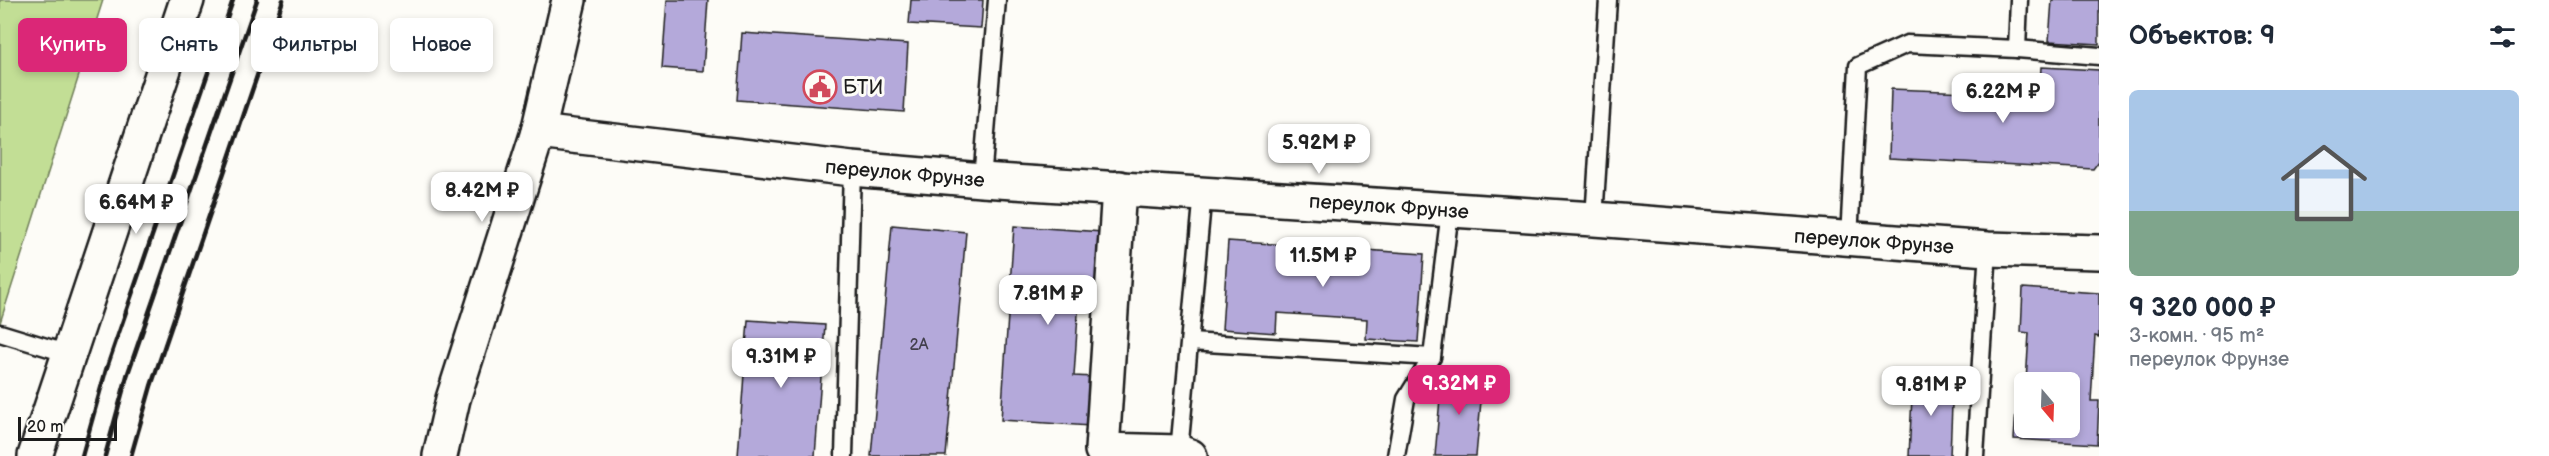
<!DOCTYPE html>
<html lang="ru">
<head>
<meta charset="utf-8">
<style>
	:root { --surface:#fff; --page:#f2f2f3; --text:#1f2937; --muted:#747a83; --line:#e0e1e3; --accent:#db2777 }
	body { margin:0; font-family:"Balsamiq Sans",sans-serif; background:var(--page); color:var(--text); height:100vh; display:flex; flex-direction:column; font-size:22px; white-space:nowrap }
	* { box-sizing:border-box; margin:0 }
	p { font-size:20px; color:var(--muted) }
	.icon { flex:none; width:33px; height:33px; fill:none; stroke:currentColor; stroke-width:2; stroke-linecap:round; stroke-linejoin:round }
	.map { position:relative; flex:1; overflow:hidden }
	.details { display:flex; flex-direction:column; background:var(--surface); width:450px }
	.details>* { flex:none }
	.guide { position:absolute; left:18px; top:18px; width:570px; height:54px; display:flex; gap:12px }
	.needle { width:39px; rotate:161deg }
	.tools { position:absolute; left:2014px; top:372px; display:grid; gap:12px }
	.tools a { display:grid; place-items:center; width:66px; height:66px; border-radius:9px; background:var(--surface); box-shadow:0 3px 9px #0003; font-size:30px }
	.scale { position:absolute; left:18px; bottom:15px; width:99px; box-sizing:border-box; padding-left:6px; border:3px solid #1c1c1c; border-top:0; font-size:16px; line-height:21px; white-space:nowrap; color:#1c1c1c; -webkit-text-stroke:4px #fdfcf7; paint-order:stroke }
	.price { position:absolute; translate:-50% -51px; padding:0 14px; border-radius:12px; background:#fff; color:#222; font-size:20px; line-height:39px; filter:drop-shadow(0 2px 3px #0008) }
	.price::after { content:''; position:absolute; left:50%; top:36px; width:18px; height:14px; margin-left:-9px; background:inherit; clip-path:polygon(0 0,100% 0,50% 100%) }
	.price.on { background:var(--accent); color:#fff }
	ul { padding:0; list-style:none }
	li { display:grid; align-content:center; gap:12px; height:318px; padding:0 30px }
	li+li { border-top:2px solid var(--line) }
	li span { display:grid; place-items:center; height:186px; border-radius:9px; color:#555 }
	li>.icon { margin-inline-start:auto }
	span .icon { width:108px; height:108px; fill:#fffc; stroke-width:1 }
	li b { font-size:26px }
	h2 { display:flex; justify-content:space-between; align-items:center; height:72px; padding:0 30px; font-size:26px }
	.pill { padding:0 21px; border-radius:9px; background:var(--surface); box-shadow:0 3px 9px #0003; font-size:21px; line-height:54px }
	.pill.on { background:var(--accent); color:#fff }
	main { display:flex; flex:1; min-height:0 }
	.map>svg:first-child { display:block }
	.green { fill:#c2de95; stroke:#6f7d58; stroke-width:1.5 }
	.building { fill:#b4a9da; stroke:#1c1c1c; stroke-width:1.5 }
	.lines { fill:none; stroke-linecap:round; stroke-linejoin:round }
	.service-casing { stroke:#1c1c1c; stroke-width:21 }
	.minor-casing { stroke:#1c1c1c; stroke-width:38 }
	.service { stroke:#fdfcf7; stroke-width:16 }
	.minor { stroke:#fdfcf7; stroke-width:33 }
	.rail { stroke:#1c1c1c; stroke-width:4.5 }
	.labels { text-anchor:middle; stroke-width:6; stroke-linejoin:round; paint-order:stroke }
	.number-label { font-size:16px; fill:#423f4c }
	.poi-label { font-size:20px; fill:#1c1c1c; stroke:#fdfcf7; text-anchor:start }
	.street-label { font-size:20px; fill:#1c1c1c; stroke:#fdfcf7 }
</style>
</head>
<body>
<main>
<div class="map">
<svg width="2099" height="456" viewBox="0 0 2099 456">
	<rect width="100%" height="100%" fill="#fdfcf7"/>
	<filter id="ink" filterUnits="userSpaceOnUse"><feTurbulence type="fractalNoise" baseFrequency=".0167" numOctaves="2"/><feDisplacementMap in="SourceGraphic" scale="12" xChannelSelector="R" yChannelSelector="G"/><feConvolveMatrix kernelMatrix="1 2 1 2 8 2 1 2 1" color-interpolation-filters="sRGB"/></filter>
	<g filter="url(#ink)">
		<polygon class="green" points="0,0 103,0 0,323"/>
		<g class="building">
			<polygon points="667,0 708,0 703,71 662,68"/>
			<polygon points="911,0 983,0 981,28 909,24"/>
			<polygon points="2052,0 2099,0 2099,44 2049,41"/>
			<polygon points="742,33 908,44 904,112 737,100"/>
			<polygon points="2041,67 2099,70 2099,161 2093,169 1889,158 1891,89 2022,94 2040,84"/>
			<polygon points="892,225 966,232 946,456 871,456"/>
			<polygon points="1014,226 1103,232 1100,284 1080,283 1074,376 1094,377 1090,426 1001,420"/>
			<polygon points="1228,241 1424,254 1418,342 1366,339 1367,319 1277,313 1276,333 1222,329"/>
			<polygon points="2023,288 2099,293 2099,337 2095,336 2091,401 2099,401 2097,444 2014,439 2017,396 2025,396 2025,428 2070,428 2070,382 2026,382 2029,333 2021,332"/>
			<polygon points="748,320 825,325 815,456 738,456"/>
			<polygon points="1442,375 1483,379 1476,456 1435,456"/>
			<polygon points="1913,377 1953,379 1950,456 1909,456"/>
		</g>
		<g class="lines">
			<g class="service-casing">
				<g id="service">
					<polyline points="2017,49 2099,56"/>
					<polyline points="982,180 997,0"/>
					<polyline points="1594,219 1608,0"/>
					<polyline points="1849,239 1858,66 1907,44 2017,49 2019,0"/>
					<polyline points="0,333 69,354"/>
					<polyline points="1190,342 1432,357"/>
					<polyline points="1179,452 1203,192"/>
					<polyline points="844,456 852,169"/>
					<polyline points="1396,456 1406,399 1432,357 1450,211"/>
					<polyline points="1975,456 1988,249"/>
				</g>
			</g>
			<g class="minor-casing">
				<g id="minor">
					<polyline points="538,132 852,169 982,180 1594,219 1988,249 2099,252"/>
					<polyline points="1119,188 1102,450 1179,452 1190,456"/>
					<polyline points="35,456 187,0"/>
					<polyline points="440,456 453,399 538,132 569,0"/>
				</g>
			</g>
			<use href="#service" class="service"/>
			<use href="#minor" class="minor"/>
			<g class="rail">
				<polyline points="82,456 106,370 233,0"/>
				<polyline points="105,456 127,376 257,0"/>
				<polyline points="131,456 151,386 283,0"/>
			</g>
		</g>
	</g>
	<defs>
		<g id="civic-ring" transform="scale(1.725)"><circle r="9.5" fill="#fdfcf7" stroke="#d1495b" stroke-width="1.5"/><path d="M-.6-6.5H3V-4.5H.6V-3L4-1V1h2V6H-6V1h2V-1L-.6-3ZM-1.2 2.5V6h2.4V2.5Z" fill="#d1495b"/></g>
	</defs>
	<g fill-rule="evenodd">
		<use href="#civic-ring" x="820" y="87"/>
	</g>
	<g class="labels">
		<g class="number-label">
			<text x="919" y="350">2А</text>
		</g>
		<g class="poi-label">
			<text x="843" y="94">БТИ</text>
		</g>
		<g class="street-label">
			<text transform="translate(905 173) rotate(5)" y="7">переулок Фрунзе</text>
			<text transform="translate(1389 206) rotate(4)" y="7">переулок Фрунзе</text>
			<text transform="translate(1874 241) rotate(4)" y="7">переулок Фрунзе</text>
		</g>
	</g>
</svg>
<div class="tools">
<a><svg class="needle" viewBox="-14 -14 28 28"><path d="M0-13l5 13h-10z" fill="#e53935"/><path d="M0 13l5-13h-10z" fill="#747a83"/></svg></a>
</div>
<div class="scale">20 m</div>
<b class="price" style="left:2003px;top:124px">6.22M ₽</b>
<b class="price" style="left:1319px;top:175px">5.92M ₽</b>
<b class="price" style="left:482px;top:223px">8.42M ₽</b>
<b class="price" style="left:136px;top:235px">6.64M ₽</b>
<b class="price" style="left:1323px;top:288px">11.5M ₽</b>
<b class="price" style="left:1048px;top:326px">7.81M ₽</b>
<b class="price" style="left:781px;top:389px">9.31M ₽</b>
<b class="price on" style="left:1459px;top:416px">9.32M ₽</b>
<b class="price" style="left:1931px;top:417px">9.81M ₽</b>
<div class="guide">
<a class="pill on">Купить</a>
<a class="pill">Снять</a>
<a class="pill">Фильтры</a>
<a class="pill">Новое</a>
</div>
</div>
<section class="details">
<h2>Объектов: 9<svg class="icon" aria-label="filters" viewBox="0 0 24 24"><path d="M4 7h16M4 17h16"/><circle cx="9" cy="7" r="2"/><circle cx="15" cy="17" r="2"/></svg></h2>
<ul>
<li><span style="background:linear-gradient(#a9c7e8 65%,#7fa58c 0)"><svg class="icon" aria-label="home" viewBox="0 0 24 24"><path d="M3 11l9-7 9 7M6 9v11h12V9"/></svg></span><div><b>9 320 000 ₽</b><p>3-комн. · 95 m²</p><p>переулок Фрунзе</p></div></li>
</ul>
</section>
</main>
</body>
</html>
